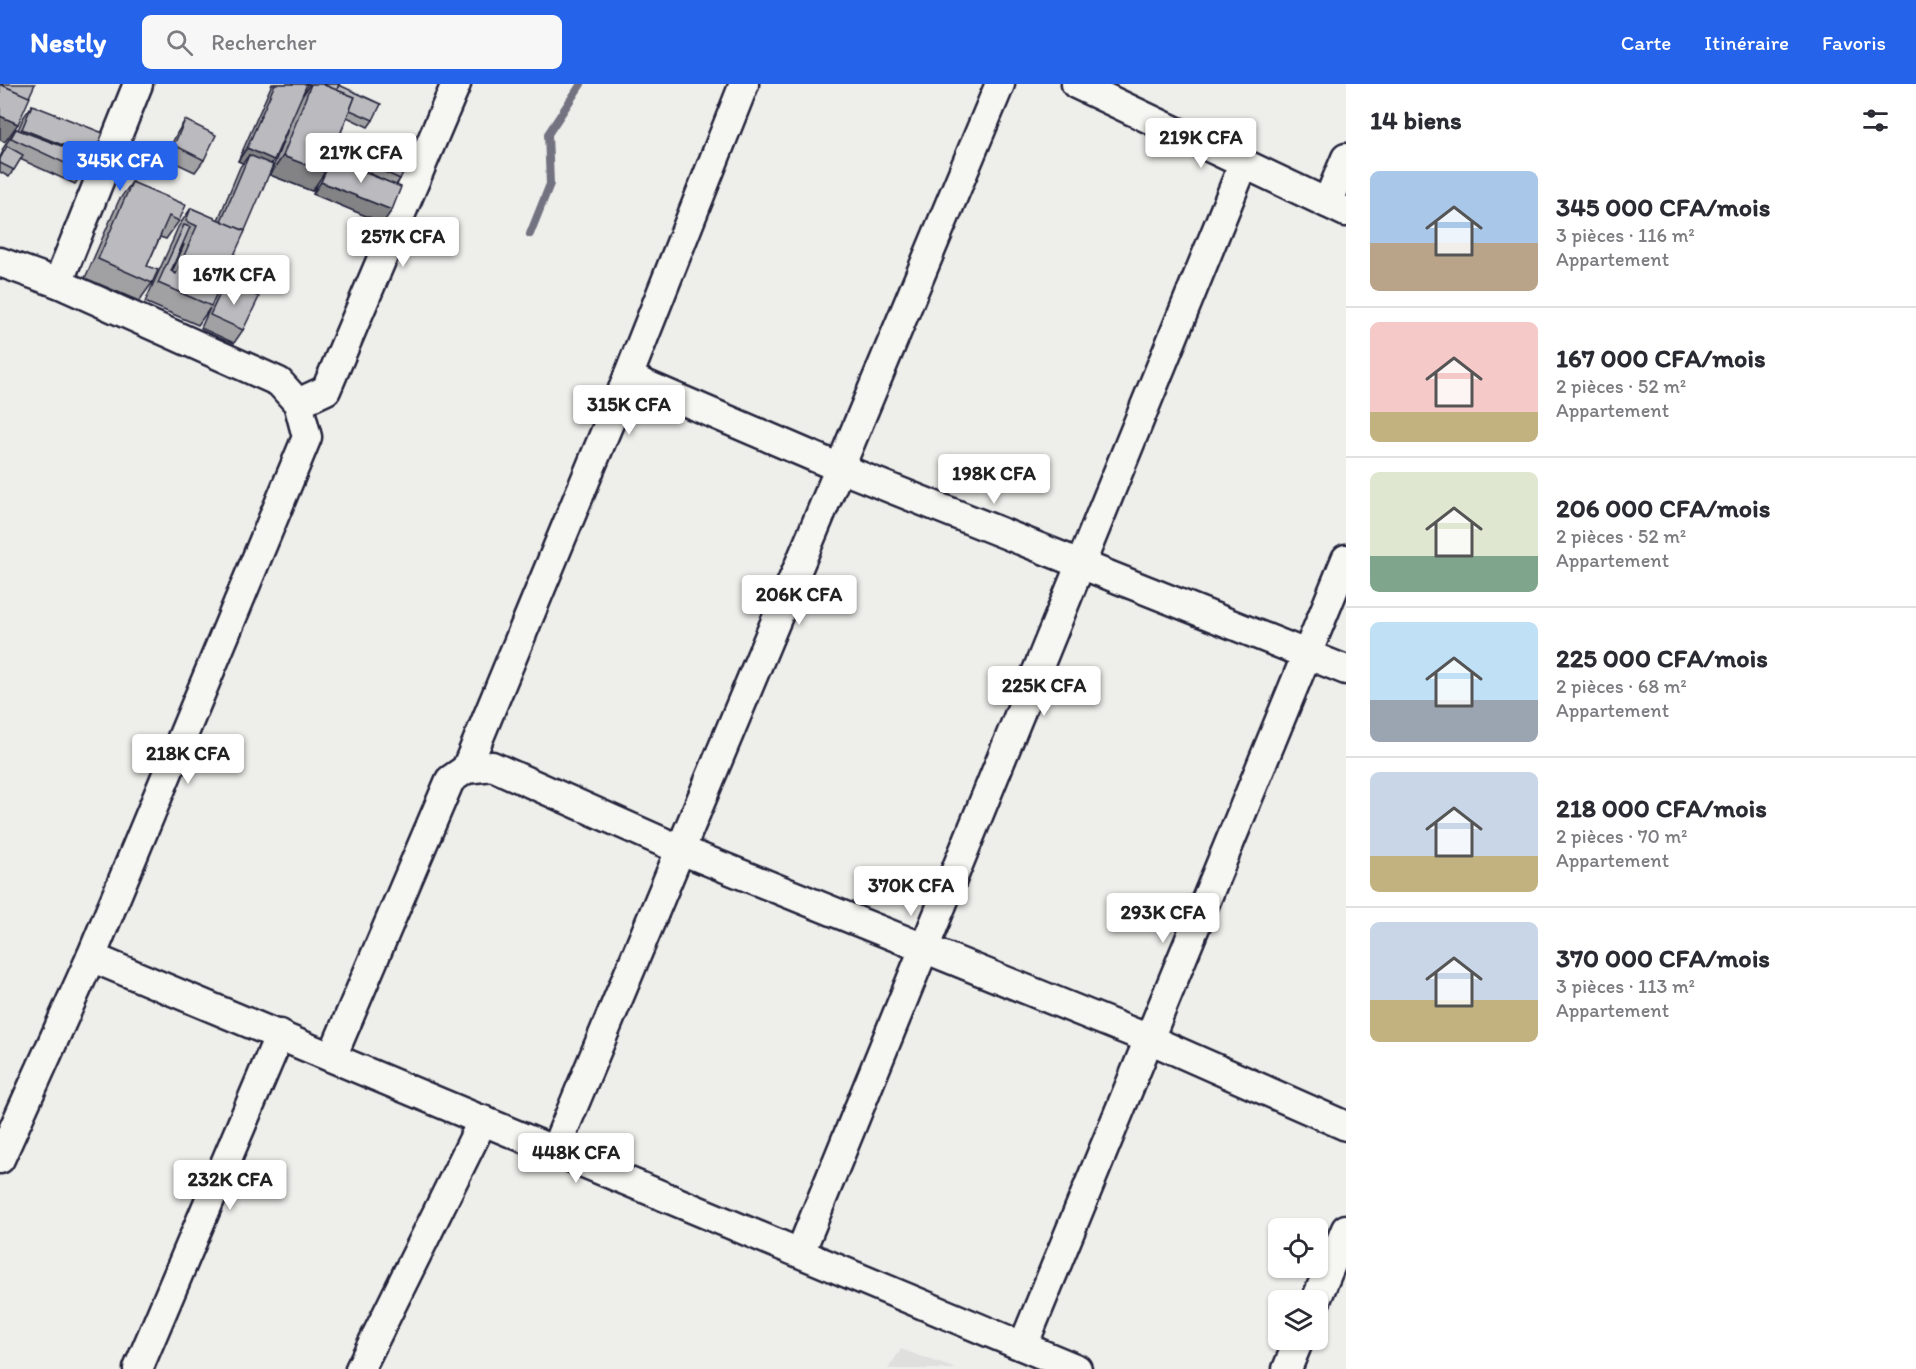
<!DOCTYPE html>
<html lang="fr">
<head>
<meta charset="utf-8">
<style>
	:root { --surface:#fff; --page:#f7f7f7; --text:#2b2b33; --muted:#7c7c81; --line:#e1e1e2; --accent:#2563eb }
	body { margin:0; font-family:Itim,sans-serif; background:var(--page); color:var(--text); height:100vh; display:flex; flex-direction:column; font-size:22px; white-space:nowrap }
	* { box-sizing:border-box; margin:0 }
	p { font-size:20px; color:var(--muted) }
	.icon { flex:none; width:33px; height:33px; fill:none; stroke:currentColor; stroke-width:2; stroke-linecap:round; stroke-linejoin:round }
	.map { position:relative; flex:1; overflow:hidden }
	.side { display:flex; flex-direction:column; background:var(--surface); width:570px }
	.side>* { flex:none }
	.fabs { position:absolute; left:1268px; top:1134px; display:grid; gap:12px }
	.fabs a { display:grid; place-items:center; width:60px; height:60px; border-radius:9px; background:var(--surface); box-shadow:0 2px 4px #0004; font-size:30px }
	.price { position:absolute; translate:-50% -51px; padding:0 14px; border-radius:6px; background:#fff; color:#222; font-size:20px; line-height:39px; filter:drop-shadow(0 2px 3px #0008) }
	.price::after { content:''; position:absolute; left:50%; top:36px; width:18px; height:14px; margin-left:-9px; background:inherit; clip-path:polygon(0 0,100% 0,50% 100%) }
	.price.selected { background:var(--accent); color:#fff }
	ul { padding:0; list-style:none }
	li { display:flex; align-items:center; gap:18px; height:150px; padding:0 24px }
	li+li { border-top:2px solid var(--line) }
	li span { display:grid; place-items:center; flex:none; width:168px; height:120px; border-radius:9px; color:#555 }
	li>.icon { margin-inline-start:auto }
	span .icon { width:72px; height:72px; fill:#fffc; stroke-width:1 }
	li b { font-size:26px }
	h2 { display:flex; justify-content:space-between; align-items:center; height:72px; padding:0 24px; font-size:26px }
	header { display:flex; align-items:center; gap:36px; box-sizing:border-box; height:84px; padding:0 30px; background:var(--accent); color:#fff }
	header strong { font-size:28px }
	nav { display:flex; gap:33px; margin-inline-start:auto; font-size:21px }
	.search { width:420px; height:54px; background:var(--page); display:flex; align-items:center; gap:15px; box-sizing:border-box; padding:0 21px; border-radius:9px; color:var(--muted); font-size:22px }
	main { display:flex; flex:1; min-height:0 }
	.map>svg:first-child { display:block }
	.built { fill:#dfdfde }
	.lines { fill:none; stroke-linecap:round; stroke-linejoin:round }
	.stream { stroke:#727281; stroke-width:8 }
	.minor-casing { stroke:#22223b; stroke-width:33 }
	.minor { stroke:#f6f6f2; stroke-width:28 }
	.wall { fill:#a1a1a4; stroke:#22223b; stroke-width:1.5; fill-rule:evenodd }
	.shaded-wall { fill:#838386; stroke:#22223b; stroke-width:1.5 }
	.building { fill:#bbbbbf; stroke:#22223b; stroke-width:1.5 }
</style>
</head>
<body>
<header>
<strong>Nestly</strong>
<div class="search"><svg class="icon" aria-label="search" viewBox="0 0 24 24"><circle cx="10" cy="10" r="6"/><path d="M15 15l6 6"/></svg>Rechercher</div>
<nav><a>Carte</a><a>Itinéraire</a><a>Favoris</a></nav>
</header>
<main>
<div class="map">
<svg width="1346" height="1285" viewBox="0 0 1346 1285">
	<rect width="100%" height="100%" fill="#eeeeeb"/>
	<filter id="ink" filterUnits="userSpaceOnUse"><feTurbulence type="fractalNoise" baseFrequency=".0167" numOctaves="2"/><feDisplacementMap in="SourceGraphic" scale="12" xChannelSelector="R" yChannelSelector="G"/><feConvolveMatrix kernelMatrix="1 2 1 2 8 2 1 2 1" color-interpolation-filters="sRGB"/></filter>
	<g filter="url(#ink)">
		<polygon class="built" points="901,1265 956,1285 888,1285"/>
		<g class="lines">
			<polyline class="stream" points="530,150 550,100 548,50 581,0"/>
			<g class="minor-casing">
				<g id="minor">
					<polyline points="1076,0 1346,128"/>
					<polyline points="1327,119 1346,74"/>
					<polyline points="0,178 58,199 279,298 298,319 307,353 91,873 0,1075"/>
					<polyline points="58,199 138,0"/>
					<polyline points="628,293 840,384 1346,586"/>
					<polyline points="298,319 326,306 456,0"/>
					<polyline points="466,685 628,293 744,0"/>
					<polyline points="91,873 1077,1285"/>
					<polyline points="332,973 450,696 466,685 492,682 681,766 1149,955 1346,1042"/>
					<polyline points="555,1066 1000,0"/>
					<polyline points="800,1169 1244,79"/>
					<polyline points="1316,1216 1346,1145"/>
					<polyline points="1023,1262 1346,475"/>
					<polyline points="138,1285 280,950"/>
					<polyline points="360,1285 483,1036"/>
					<polyline points="1287,1285 1299,1256"/>
				</g>
			</g>
			<use href="#minor" class="minor"/>
		</g>
		<g class="wall">
			<path d="M272,0H339L337,5L373,36L368,43L347,33L330,76L390,99L350,80L356,66L360,60L400,95L396,101L383,139L313,110L317,100L312,107L270,91L290,40L274,76L272,80L216,211L226,197L243,246L234,259L201,244L210,224L198,241L145,218L171,160L173,156V155L178,143L191,124L218,136L240,83L243,79L238,77ZM183,160L184,161L172,188L171,187Z"/>
			<polygon points="32,21 93,73 75,100 20,75 9,93 0,88 0,73 3,67 2,66 16,45 18,46 23,34"/>
			<polygon points="185,36 204,76 195,88 165,74 177,49"/>
			<polygon points="132,98 179,137 166,155 160,153 147,182 152,199 139,217 85,194 119,116"/>
		</g>
		<g class="shaded-wall">
			<polygon points="305,0 310,0 303,11"/>
			<polygon points="0,32 18,40 5,58 0,56"/>
			<polygon points="22,45 93,73 85,86 15,56"/>
			<polygon points="247,64 274,76 265,89 249,71 243,79 238,77"/>
			<polygon points="283,72 325,88 312,107 270,91"/>
			<polygon points="321,98 392,126 383,139 313,110"/>
		</g>
		<g class="building">
			<polygon points="0,0 30,13 18,40 0,32"/>
			<polygon points="0,0 35,0 29,13"/>
			<polygon points="275,0 307,0 274,76 247,64"/>
			<polygon points="311,0 322,0 355,13 325,88 283,72"/>
			<polygon points="322,0 339,0 337,6"/>
			<polygon points="339,1 381,20 373,36 350,26 355,13 337,6"/>
			<polygon points="32,21 103,49 93,73 22,45"/>
			<polygon points="185,36 216,51 204,76 174,61"/>
			<polygon points="16,45 91,73 84,88 11,54"/>
			<polygon points="360,60 407,80 400,95 354,74"/>
			<polygon points="7,62 23,71 14,86 0,79 0,75"/>
			<polygon points="249,71 273,81 243,151 245,147 221,137"/>
			<polygon points="331,75 401,103 392,126 321,98"/>
			<polygon points="132,98 186,121 179,137 169,132 147,182 158,186 152,199 98,175"/>
			<polygon points="191,124 245,147 211,222 158,199 184,141 190,143 171,187 176,190 197,142 186,137"/>
			<polygon points="226,197 259,213 243,246 210,231"/>
		</g>
	</g>
</svg>
<div class="fabs">
<a><svg class="icon" aria-label="locate" viewBox="0 0 24 24"><circle cx="12" cy="12" r="6"/><path d="M12 2v4M12 18v4M2 12h4M18 12h4"/></svg></a>
<a><svg class="icon" aria-label="layers" viewBox="0 0 24 24"><path d="M12 4l9 5-9 5-9-5zM3 14l9 5 9-5"/></svg></a>
</div>
<b class="price" style="left:1201px;top:85px">219K CFA</b>
<b class="price" style="left:361px;top:100px">217K CFA</b>
<b class="price selected" style="left:120px;top:108px">345K CFA</b>
<b class="price" style="left:403px;top:184px">257K CFA</b>
<b class="price" style="left:234px;top:222px">167K CFA</b>
<b class="price" style="left:629px;top:352px">315K CFA</b>
<b class="price" style="left:994px;top:421px">198K CFA</b>
<b class="price" style="left:799px;top:542px">206K CFA</b>
<b class="price" style="left:1044px;top:633px">225K CFA</b>
<b class="price" style="left:188px;top:701px">218K CFA</b>
<b class="price" style="left:911px;top:833px">370K CFA</b>
<b class="price" style="left:1163px;top:860px">293K CFA</b>
<b class="price" style="left:576px;top:1100px">448K CFA</b>
<b class="price" style="left:230px;top:1127px">232K CFA</b>
</div>
<section class="side">
<h2>14 biens<svg class="icon" aria-label="filters" viewBox="0 0 24 24"><path d="M4 7h16M4 17h16"/><circle cx="9" cy="7" r="2"/><circle cx="15" cy="17" r="2"/></svg></h2>
<ul>
<li><span style="background:linear-gradient(#a9c7e8 60%,#b9a48a 0)"><svg class="icon" aria-label="home" viewBox="0 0 24 24"><path d="M3 11l9-7 9 7M6 9v11h12V9"/></svg></span><div><b>345 000 CFA/mois</b><p>3 pièces · 116 m²</p><p>Appartement</p></div></li>
<li><span style="background:linear-gradient(#f6c9c9 75%,#c2b280 0)"><svg class="icon" aria-label="home" viewBox="0 0 24 24"><path d="M3 11l9-7 9 7M6 9v11h12V9"/></svg></span><div><b>167 000 CFA/mois</b><p>2 pièces · 52 m²</p><p>Appartement</p></div></li>
<li><span style="background:linear-gradient(#dfe7d0 70%,#7fa58c 0)"><svg class="icon" aria-label="home" viewBox="0 0 24 24"><path d="M3 11l9-7 9 7M6 9v11h12V9"/></svg></span><div><b>206 000 CFA/mois</b><p>2 pièces · 52 m²</p><p>Appartement</p></div></li>
<li><span style="background:linear-gradient(#bfe0f5 65%,#9aa5b1 0)"><svg class="icon" aria-label="home" viewBox="0 0 24 24"><path d="M3 11l9-7 9 7M6 9v11h12V9"/></svg></span><div><b>225 000 CFA/mois</b><p>2 pièces · 68 m²</p><p>Appartement</p></div></li>
<li><span style="background:linear-gradient(#c9d6e8 70%,#c2b280 0)"><svg class="icon" aria-label="home" viewBox="0 0 24 24"><path d="M3 11l9-7 9 7M6 9v11h12V9"/></svg></span><div><b>218 000 CFA/mois</b><p>2 pièces · 70 m²</p><p>Appartement</p></div></li>
<li><span style="background:linear-gradient(#c9d6e8 65%,#c2b280 0)"><svg class="icon" aria-label="home" viewBox="0 0 24 24"><path d="M3 11l9-7 9 7M6 9v11h12V9"/></svg></span><div><b>370 000 CFA/mois</b><p>3 pièces · 113 m²</p><p>Appartement</p></div></li>
</ul>
</section>
</main>
</body>
</html>
